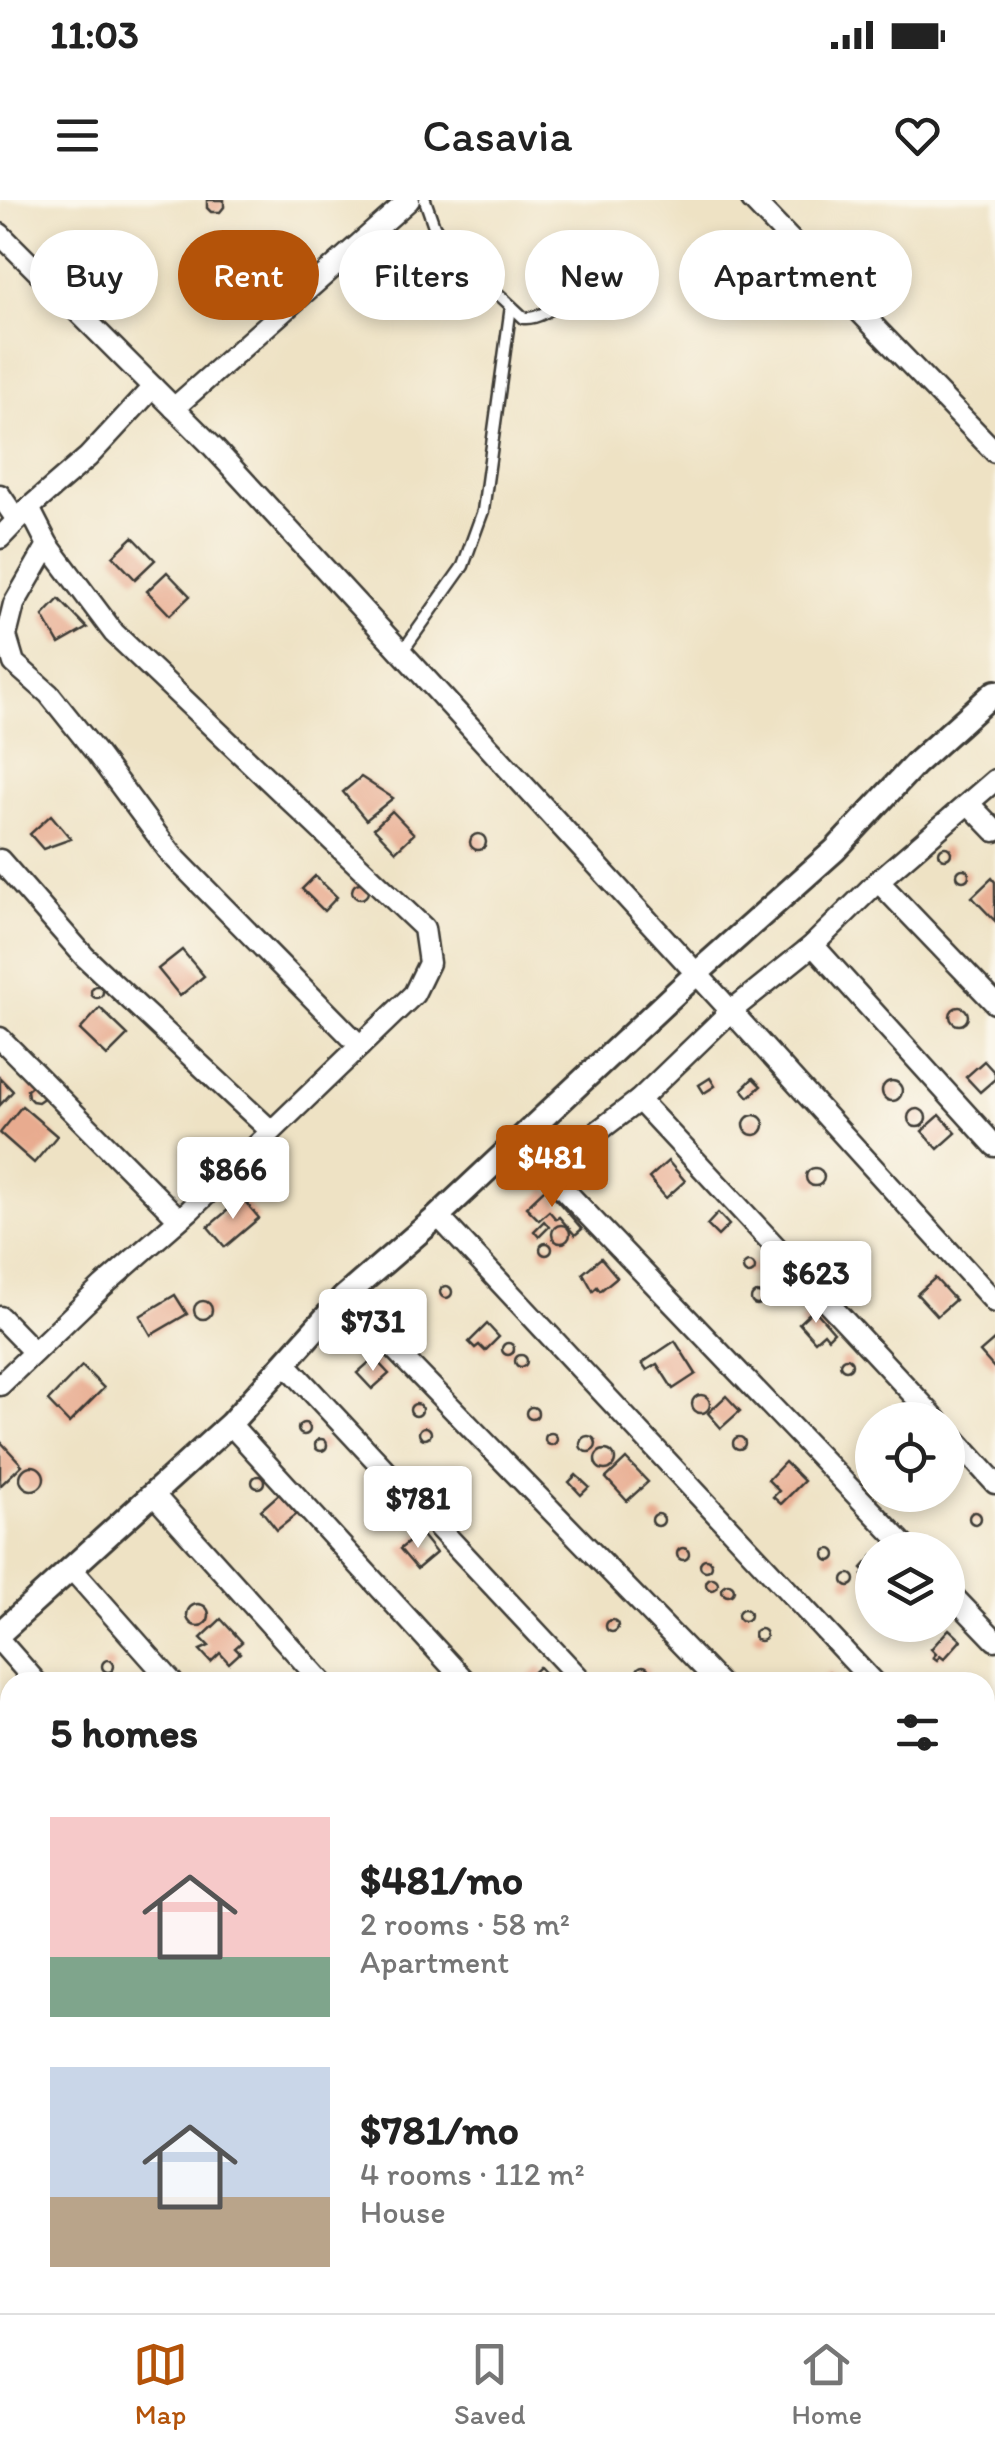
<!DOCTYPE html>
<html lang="en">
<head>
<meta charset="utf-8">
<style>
	:root { --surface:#fff; --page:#f6f6f6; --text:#222; --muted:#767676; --line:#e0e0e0; --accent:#b45309 }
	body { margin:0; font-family:Itim,sans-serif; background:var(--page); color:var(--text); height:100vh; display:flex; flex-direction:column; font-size:38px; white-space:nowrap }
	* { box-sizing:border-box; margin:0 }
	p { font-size:32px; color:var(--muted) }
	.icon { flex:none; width:55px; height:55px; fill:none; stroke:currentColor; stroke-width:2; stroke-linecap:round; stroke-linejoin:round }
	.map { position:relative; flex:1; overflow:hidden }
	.side { position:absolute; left:0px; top:1472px; width:995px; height:642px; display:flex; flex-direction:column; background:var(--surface); border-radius:30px 30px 0 0; box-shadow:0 5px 15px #0003 }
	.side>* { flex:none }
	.guide { position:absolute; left:30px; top:30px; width:935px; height:90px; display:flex; gap:20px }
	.tools { position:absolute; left:855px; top:1202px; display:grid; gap:20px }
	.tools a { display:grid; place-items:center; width:110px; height:110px; border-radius:50%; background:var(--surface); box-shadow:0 5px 15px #0003; font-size:50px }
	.price { position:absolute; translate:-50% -85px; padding:0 22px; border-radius:10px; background:#fff; color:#222; font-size:32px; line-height:65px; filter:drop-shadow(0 2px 5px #0008) }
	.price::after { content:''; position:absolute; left:50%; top:60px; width:30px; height:22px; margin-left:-15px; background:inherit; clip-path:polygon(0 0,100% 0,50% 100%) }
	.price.active { background:var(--accent); color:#fff }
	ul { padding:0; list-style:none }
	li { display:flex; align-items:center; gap:30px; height:250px; padding:0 50px }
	li span { display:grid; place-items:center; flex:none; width:280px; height:200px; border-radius:0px; color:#555 }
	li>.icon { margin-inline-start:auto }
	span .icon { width:120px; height:120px; fill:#fffc; stroke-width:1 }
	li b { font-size:42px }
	h2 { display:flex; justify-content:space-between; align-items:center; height:120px; padding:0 50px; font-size:42px }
	.tag { padding:0 35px; border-radius:45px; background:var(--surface); box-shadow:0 5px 15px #0003; font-size:35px; line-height:90px }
	.tag.active { background:var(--accent); color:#fff }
	.status { display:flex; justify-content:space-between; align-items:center; height:70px; padding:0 50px; background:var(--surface); direction:ltr }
	.status svg { height:28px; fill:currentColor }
	header { display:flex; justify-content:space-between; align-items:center; height:130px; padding:0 50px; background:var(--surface); font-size:45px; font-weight:600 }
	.menu { display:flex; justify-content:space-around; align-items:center; height:140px; border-top:2px solid var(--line); background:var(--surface); font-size:28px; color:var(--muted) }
	.menu a { display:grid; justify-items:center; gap:5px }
	.menu .active { color:var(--accent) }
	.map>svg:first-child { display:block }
	.building { fill:#e8ab8f }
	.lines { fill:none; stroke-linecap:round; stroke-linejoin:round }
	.service-casing { stroke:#3c3a35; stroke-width:15 }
	.minor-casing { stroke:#3c3a35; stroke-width:25 }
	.tertiary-casing { stroke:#3c3a35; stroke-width:28 }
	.service { stroke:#fff; stroke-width:10 }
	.minor { stroke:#fff; stroke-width:20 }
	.tertiary { stroke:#fff; stroke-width:22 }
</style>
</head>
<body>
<div class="status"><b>11:03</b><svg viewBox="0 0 49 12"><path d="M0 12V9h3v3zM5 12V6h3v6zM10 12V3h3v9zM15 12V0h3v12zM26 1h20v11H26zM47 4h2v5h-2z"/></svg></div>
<header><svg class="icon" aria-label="menu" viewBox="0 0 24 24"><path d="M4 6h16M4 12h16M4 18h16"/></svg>Casavia<svg class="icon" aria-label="heart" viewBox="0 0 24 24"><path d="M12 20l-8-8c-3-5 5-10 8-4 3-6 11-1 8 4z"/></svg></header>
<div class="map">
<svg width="995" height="2113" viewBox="0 0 995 2113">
	<rect width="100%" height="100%" fill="#fbf7ec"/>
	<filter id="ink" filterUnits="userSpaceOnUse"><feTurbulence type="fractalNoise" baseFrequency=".01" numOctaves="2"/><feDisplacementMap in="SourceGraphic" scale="20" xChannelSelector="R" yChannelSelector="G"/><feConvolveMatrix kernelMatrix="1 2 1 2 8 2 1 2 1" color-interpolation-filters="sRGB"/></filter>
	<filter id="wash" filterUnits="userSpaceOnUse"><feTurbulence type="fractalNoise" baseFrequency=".0048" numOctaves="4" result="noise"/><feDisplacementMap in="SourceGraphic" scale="40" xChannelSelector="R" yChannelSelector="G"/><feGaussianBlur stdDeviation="2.25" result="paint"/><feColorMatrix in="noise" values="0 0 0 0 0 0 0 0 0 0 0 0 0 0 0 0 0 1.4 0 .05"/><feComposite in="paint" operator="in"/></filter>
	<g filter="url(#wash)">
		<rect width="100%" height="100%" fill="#eee2c4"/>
		<g id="blocks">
			<g class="building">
				<polygon points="207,0 224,0 224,7 220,12 211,12 207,8"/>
				<polygon points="787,76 805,96 792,108 773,88"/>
				<polygon points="133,337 155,360 135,379 113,356"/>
				<polygon points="167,372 190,396 170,415 147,391"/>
				<polygon points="59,399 87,428 59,444 43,416"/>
				<polygon points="361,577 393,598 366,620 343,592"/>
				<polygon points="392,611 414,634 396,651 374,628"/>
				<polygon points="51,615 71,639 43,649 30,634"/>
				<circle cx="478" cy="642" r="8"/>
				<circle cx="945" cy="653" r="6"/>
				<circle cx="963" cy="675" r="6"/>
				<polygon points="315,676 337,697 324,711 302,689"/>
				<polygon points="992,678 995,682 995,721 972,697"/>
				<circle cx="360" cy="691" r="8"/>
				<polygon points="182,750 204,776 180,796 158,769"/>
				<circle cx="97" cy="792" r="6"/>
				<circle cx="959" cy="816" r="9"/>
				<polygon points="100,808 128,835 107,856 80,830"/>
				<polygon points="984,861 995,873 995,879 980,892 966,877"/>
				<polygon points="0,878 13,891 0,905"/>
				<polygon points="710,878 715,886 704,893 699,885"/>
				<polygon points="753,878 761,886 749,897 742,889"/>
				<circle cx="892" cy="891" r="10"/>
				<polygon points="34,884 45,897 38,902 32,901 28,897 27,890"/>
				<polygon points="22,906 57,936 34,963 0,933"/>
				<circle cx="917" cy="918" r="9"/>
				<circle cx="754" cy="925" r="10"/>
				<polygon points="940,915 956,933 938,949 922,931"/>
				<polygon points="668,961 685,981 666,998 649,978"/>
				<circle cx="815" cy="977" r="9"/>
				<polygon points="546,988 582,1029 575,1035 559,1017 556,1019 549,1011 539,1020 526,1007"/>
				<polygon points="242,998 259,1018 225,1047 208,1027"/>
				<polygon points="718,1013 729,1025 718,1036 707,1025"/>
				<polygon points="544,1021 549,1027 539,1037 534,1031"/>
				<circle cx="561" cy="1034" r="9"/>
				<circle cx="546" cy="1049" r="6"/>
				<polygon points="601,1058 617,1077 600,1091 597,1087 593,1091 583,1073"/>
				<circle cx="749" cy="1068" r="6"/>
				<circle cx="776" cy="1084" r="6"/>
				<polygon points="935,1078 955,1100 937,1116 917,1094"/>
				<circle cx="446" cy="1092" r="6"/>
				<circle cx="757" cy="1099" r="6"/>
				<polygon points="175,1095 187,1114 151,1135 140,1116"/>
				<circle cx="203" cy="1110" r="9"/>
				<polygon points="814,1109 834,1132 828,1138 824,1133 815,1141 799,1123"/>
				<polygon points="487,1124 499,1137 485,1151 479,1145 475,1148 469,1142"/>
				<polygon points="995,1139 995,1169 980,1152"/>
				<polygon points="675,1141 696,1174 673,1189 657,1164 647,1170 642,1163"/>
				<circle cx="508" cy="1149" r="6"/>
				<circle cx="521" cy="1161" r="6"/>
				<circle cx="846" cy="1164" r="6"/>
				<polygon points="374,1158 389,1174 372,1189 357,1173"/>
				<polygon points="82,1166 104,1188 69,1223 48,1201"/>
				<circle cx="701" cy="1204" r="9"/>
				<polygon points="726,1196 740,1211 721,1228 708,1213"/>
				<circle cx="416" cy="1210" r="6"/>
				<circle cx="532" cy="1213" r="6"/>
				<circle cx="304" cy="1229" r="6"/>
				<circle cx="425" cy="1233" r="6"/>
				<circle cx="551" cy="1239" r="6"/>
				<circle cx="588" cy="1244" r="8"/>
				<circle cx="739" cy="1243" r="6"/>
				<circle cx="321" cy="1245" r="6"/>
				<polygon points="0,1241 22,1265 0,1286"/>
				<circle cx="605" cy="1260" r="10"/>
				<polygon points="626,1259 648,1282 627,1301 606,1278"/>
				<polygon points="785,1262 804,1281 781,1304 773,1297 779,1291 768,1280"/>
				<circle cx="32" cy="1278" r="12"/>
				<polygon points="576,1275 589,1287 581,1295 569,1282"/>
				<circle cx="258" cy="1282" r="6"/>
				<polygon points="279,1294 297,1314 277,1330 261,1310"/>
				<circle cx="382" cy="1318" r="6"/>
				<circle cx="975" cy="1318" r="6"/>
				<circle cx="658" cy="1320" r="6"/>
				<polygon points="420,1333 436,1353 417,1369 400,1349"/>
				<circle cx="683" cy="1354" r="6"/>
				<circle cx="830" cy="1355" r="6"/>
				<polygon points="872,1357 872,1385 863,1375 866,1372 862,1368"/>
				<circle cx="706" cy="1365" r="6"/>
				<circle cx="849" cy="1380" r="6"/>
				<circle cx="712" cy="1384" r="6"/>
				<circle cx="728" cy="1390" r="6"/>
				<circle cx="198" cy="1415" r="11"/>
				<circle cx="744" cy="1415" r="6"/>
				<polygon points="221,1419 242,1442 235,1448 240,1453 229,1463 220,1453 211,1462 200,1450 209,1446 201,1438"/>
				<circle cx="612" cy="1426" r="6"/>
				<circle cx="760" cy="1435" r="6"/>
				<polygon points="949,1429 961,1440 944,1459 940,1456 937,1460 933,1457 936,1454 931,1449"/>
				<circle cx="108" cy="1466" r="6"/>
				<circle cx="643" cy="1472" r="6"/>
				<polygon points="539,1467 553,1482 523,1482"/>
				<polygon points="829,1472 840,1482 819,1482"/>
				<circle cx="5" cy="1886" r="6"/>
				<polygon points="0,1950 7,1953 10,1959 8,1966 0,1970"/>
			</g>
		</g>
	</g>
	<g filter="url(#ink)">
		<use href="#blocks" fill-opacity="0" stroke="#3c3a35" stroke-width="2.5"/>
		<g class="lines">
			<g class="service-casing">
				<g id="service">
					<path d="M425,0L434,26L448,47L524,118C551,120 583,80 598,59"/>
					<polyline points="402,452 463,366 483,311 511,106"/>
				</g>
			</g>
			<g class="minor-casing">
				<g id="minor">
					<polyline points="752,0 995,252"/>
					<polyline points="0,34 213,247 731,811 995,1102"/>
					<polyline points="174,208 409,0"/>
					<polyline points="0,295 17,320"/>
					<polyline points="0,338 29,308 88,257 153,187"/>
					<polyline points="48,345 14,404 6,436 14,463 49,494 97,554 172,655 360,846"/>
					<polyline points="969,604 995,631"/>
					<polyline points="0,660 85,757 271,931"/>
					<polyline points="878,681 995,803"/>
					<polyline points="813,745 995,946"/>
					<polyline points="0,838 179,1019"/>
					<polyline points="639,900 937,1220"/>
					<polyline points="515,942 546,971 909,1350"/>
					<polyline points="546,971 639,900 731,811 813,745 878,681 995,580"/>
					<polyline points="438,1016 873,1482"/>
					<polyline points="344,1097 718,1482"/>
					<polyline points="0,1117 34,1152"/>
					<polyline points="285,1163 583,1482"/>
					<polyline points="0,1185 103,1086 190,1010 414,794 429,763 424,728 114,433 48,345 29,308"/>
					<polyline points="230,1224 466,1482"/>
					<polyline points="948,1231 995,1283"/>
					<polyline points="153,1294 322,1482"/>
					<polyline points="71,1368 172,1482"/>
					<polyline points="948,1391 995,1440"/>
					<polyline points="0,1441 36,1482"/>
					<polyline points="985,1602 995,1613"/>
					<polyline points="0,1614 10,1626"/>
					<polyline points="985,1761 995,1772"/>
					<polyline points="0,1785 10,1796"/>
					<polyline points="985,1911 995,1921"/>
					<polyline points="985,2052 995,2063"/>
					<polyline points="0,2059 10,2070"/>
					<polyline points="42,2105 50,2113"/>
					<polyline points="290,2105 297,2113"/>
					<polyline points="435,2105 442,2113"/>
					<polyline points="581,2105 588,2113"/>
					<polyline points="725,2105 732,2113"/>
					<polyline points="878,2105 885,2113"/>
				</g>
			</g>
			<g class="tertiary-casing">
				<polyline id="tertiary" points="0,1433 230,1224 344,1097 438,1016 696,774 835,650 915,564 995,492"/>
			</g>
			<use href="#service" class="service"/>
			<use href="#minor" class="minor"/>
			<use href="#tertiary" class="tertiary"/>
		</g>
	</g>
</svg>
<div class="tools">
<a><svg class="icon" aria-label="locate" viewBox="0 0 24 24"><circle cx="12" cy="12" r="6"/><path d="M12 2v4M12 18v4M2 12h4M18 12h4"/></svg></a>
<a><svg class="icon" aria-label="layers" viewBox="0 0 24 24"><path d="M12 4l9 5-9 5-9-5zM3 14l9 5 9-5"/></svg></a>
</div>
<b class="price active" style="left:552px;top:1010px">$481</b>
<b class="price" style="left:233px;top:1022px">$866</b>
<b class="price" style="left:816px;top:1126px">$623</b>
<b class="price" style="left:373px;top:1174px">$731</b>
<b class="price" style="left:418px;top:1351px">$781</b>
<div class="guide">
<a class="tag">Buy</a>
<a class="tag active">Rent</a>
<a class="tag">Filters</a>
<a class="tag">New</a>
<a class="tag">Apartment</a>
</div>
<section class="side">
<h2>5 homes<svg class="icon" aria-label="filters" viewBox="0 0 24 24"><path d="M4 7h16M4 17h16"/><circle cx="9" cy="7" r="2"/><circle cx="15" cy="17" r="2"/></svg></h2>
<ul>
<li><span style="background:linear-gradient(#f6c9c9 70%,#7fa58c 0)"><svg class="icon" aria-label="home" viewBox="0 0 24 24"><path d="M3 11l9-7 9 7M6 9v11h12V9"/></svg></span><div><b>$481/mo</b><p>2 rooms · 58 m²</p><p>Apartment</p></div></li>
<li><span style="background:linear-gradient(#c9d6e8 65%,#b9a48a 0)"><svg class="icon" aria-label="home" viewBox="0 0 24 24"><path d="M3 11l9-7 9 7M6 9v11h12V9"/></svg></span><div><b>$781/mo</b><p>4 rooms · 112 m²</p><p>House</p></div></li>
</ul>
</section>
</div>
<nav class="menu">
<a class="active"><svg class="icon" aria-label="map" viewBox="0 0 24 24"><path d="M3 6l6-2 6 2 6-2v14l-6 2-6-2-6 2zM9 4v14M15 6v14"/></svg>Map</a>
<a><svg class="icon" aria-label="saved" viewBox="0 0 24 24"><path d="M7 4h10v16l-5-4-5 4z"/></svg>Saved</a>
<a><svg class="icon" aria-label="home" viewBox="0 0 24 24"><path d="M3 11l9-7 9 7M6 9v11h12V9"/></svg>Home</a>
</nav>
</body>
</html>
